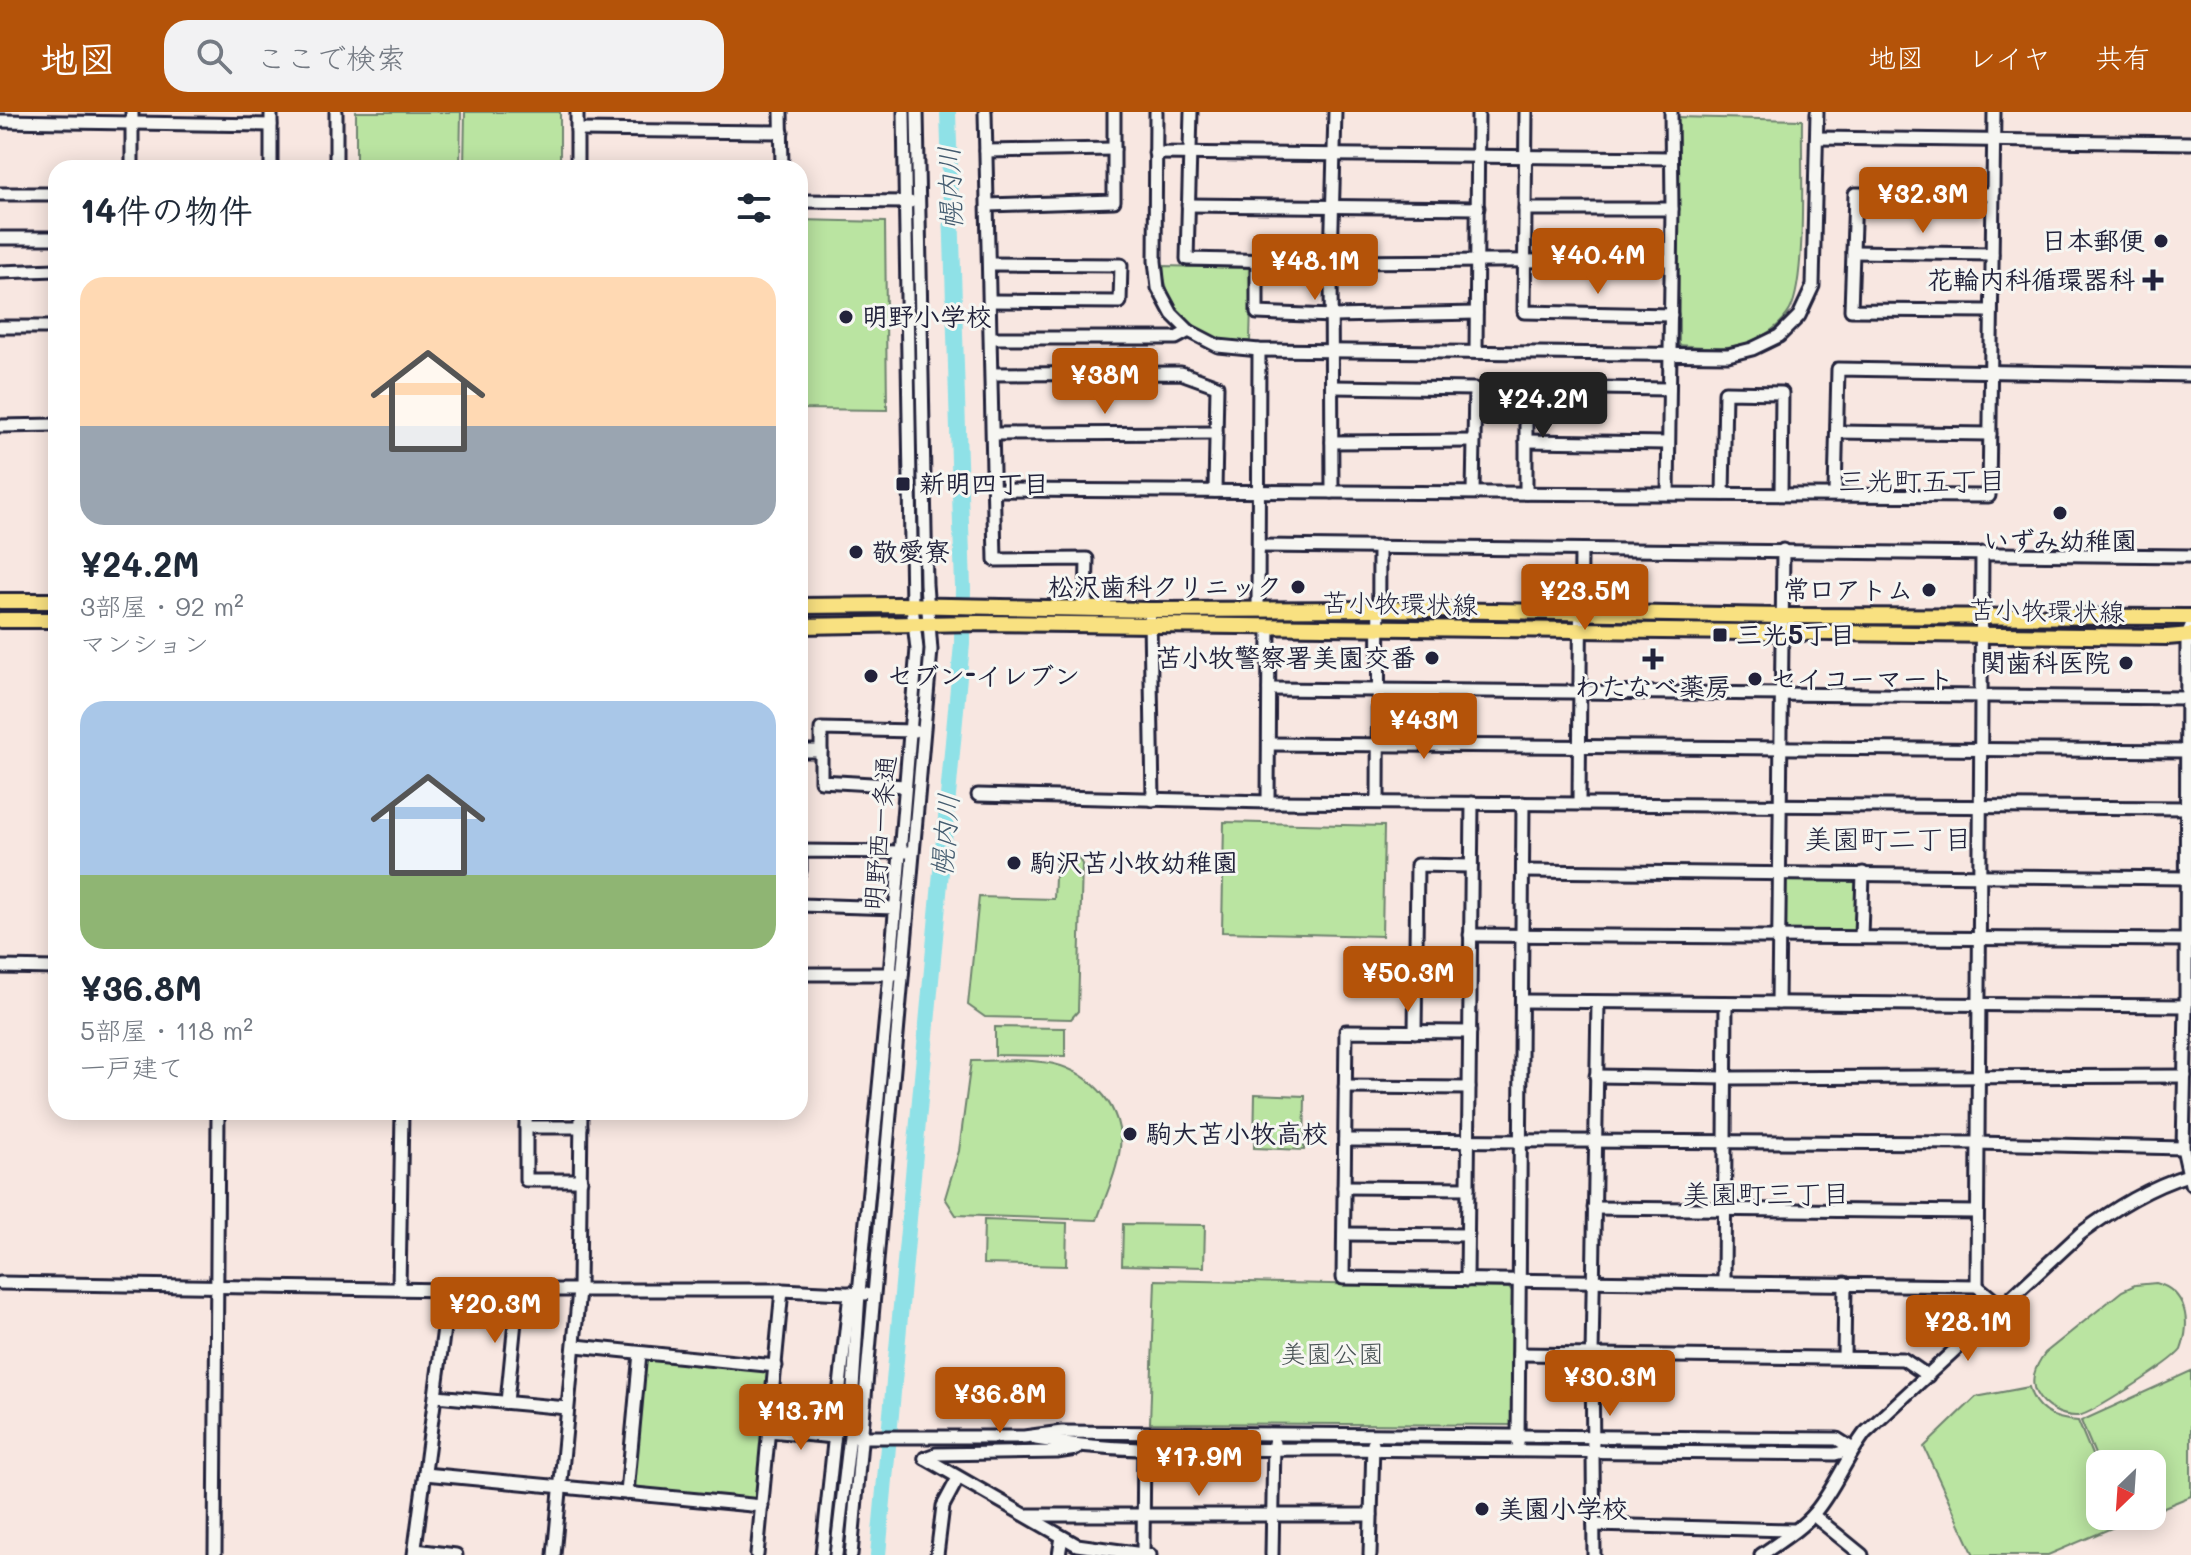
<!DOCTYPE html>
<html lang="ja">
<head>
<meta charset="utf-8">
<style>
	:root { --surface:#fff; --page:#f2f2f3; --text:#1f2937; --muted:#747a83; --accent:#b45309 }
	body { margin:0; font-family:Mali,"Klee One",sans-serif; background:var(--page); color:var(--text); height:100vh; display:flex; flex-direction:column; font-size:30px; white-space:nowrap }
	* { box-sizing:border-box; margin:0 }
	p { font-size:26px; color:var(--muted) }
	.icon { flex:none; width:44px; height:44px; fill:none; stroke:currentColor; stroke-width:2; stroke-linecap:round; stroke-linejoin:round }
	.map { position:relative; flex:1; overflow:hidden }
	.sheet { position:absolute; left:48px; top:48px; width:760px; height:960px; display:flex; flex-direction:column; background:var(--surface); border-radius:24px; box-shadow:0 4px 20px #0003 }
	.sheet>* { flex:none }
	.needle { width:52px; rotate:205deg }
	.fabs { position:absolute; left:2086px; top:1338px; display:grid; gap:16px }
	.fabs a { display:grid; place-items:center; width:80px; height:80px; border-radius:16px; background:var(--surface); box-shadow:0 4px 20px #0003; font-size:40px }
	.price { position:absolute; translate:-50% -68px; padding:0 18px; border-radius:8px; background:var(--accent); color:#fff; font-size:26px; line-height:52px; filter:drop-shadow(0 2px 4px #0008) }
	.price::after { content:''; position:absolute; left:50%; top:48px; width:24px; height:18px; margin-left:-12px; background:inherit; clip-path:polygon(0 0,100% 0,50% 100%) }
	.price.active { background:#222; color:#fff }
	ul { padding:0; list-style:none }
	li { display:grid; align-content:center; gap:16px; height:424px; padding:0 32px }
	li span { display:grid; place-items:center; height:248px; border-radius:24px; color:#555 }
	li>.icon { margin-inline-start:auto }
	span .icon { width:144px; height:144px; fill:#fffc; stroke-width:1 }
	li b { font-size:34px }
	h2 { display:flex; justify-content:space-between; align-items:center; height:96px; padding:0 32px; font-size:34px }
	header { display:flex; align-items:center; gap:48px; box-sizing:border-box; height:112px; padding:0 40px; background:var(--accent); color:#fff }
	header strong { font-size:38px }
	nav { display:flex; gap:44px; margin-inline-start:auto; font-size:28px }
	.search { width:560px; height:72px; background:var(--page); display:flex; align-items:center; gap:20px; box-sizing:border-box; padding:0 28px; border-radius:24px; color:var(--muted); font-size:30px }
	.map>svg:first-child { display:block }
	.green { fill:#bae4a1; stroke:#6e836e; stroke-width:2 }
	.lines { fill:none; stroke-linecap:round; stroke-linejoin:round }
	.river { stroke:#8fe1e7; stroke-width:16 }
	.minor-casing { stroke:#22223b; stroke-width:17 }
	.major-casing { stroke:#22223b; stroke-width:20 }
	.minor { stroke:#f6f6f2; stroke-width:11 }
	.major { stroke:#f9e181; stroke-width:14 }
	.poi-dot { fill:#22223b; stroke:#f6f6f2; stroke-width:3 }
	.labels { text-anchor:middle; stroke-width:6; stroke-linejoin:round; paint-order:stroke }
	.poi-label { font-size:26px; font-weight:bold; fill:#22223b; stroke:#f6f6f2; text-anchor:start }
	.street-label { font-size:26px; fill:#22223b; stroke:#f6f6f2 }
	.park-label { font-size:26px; fill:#485254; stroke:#f6f6f2 }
	.water-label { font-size:28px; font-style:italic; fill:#435b6f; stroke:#f6f6f2 }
	.neighbourhood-label { font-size:28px; fill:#22223b; stroke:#f6f6f2 }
</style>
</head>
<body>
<header>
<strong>地図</strong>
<div class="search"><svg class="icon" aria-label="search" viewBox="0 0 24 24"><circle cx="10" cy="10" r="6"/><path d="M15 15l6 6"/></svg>ここで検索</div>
<nav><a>地図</a><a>レイヤ</a><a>共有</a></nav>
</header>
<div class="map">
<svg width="2191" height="1443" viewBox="0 0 2191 1443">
	<rect width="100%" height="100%" fill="#f8e7e1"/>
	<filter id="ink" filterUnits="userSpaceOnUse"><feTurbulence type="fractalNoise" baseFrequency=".0125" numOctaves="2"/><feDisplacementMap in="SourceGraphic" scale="16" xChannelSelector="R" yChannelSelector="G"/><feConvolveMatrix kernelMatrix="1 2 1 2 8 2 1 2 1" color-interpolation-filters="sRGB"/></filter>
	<g filter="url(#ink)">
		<g class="green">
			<polygon points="356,0 461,0 460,56 358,56 356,54"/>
			<polygon points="465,0 560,0 560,56 464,56"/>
			<path d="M1678,5L1802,8C1801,49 1807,167 1790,198C1782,212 1767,223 1752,229C1729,239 1703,235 1679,233Z"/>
			<polygon points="800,108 885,110 887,298 800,297"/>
			<path d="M1162,154L1252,156L1250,229C1240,229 1228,230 1218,227C1185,218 1165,186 1162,154Z"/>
			<polygon points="1224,710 1384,714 1382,824 1222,820"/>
			<polygon points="1056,745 1078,745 1082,752 1078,899 1071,907 985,905 968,893 979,785 1054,787"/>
			<polygon points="1780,760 1863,761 1861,825 1779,824"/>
			<polygon points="995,915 1065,916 1065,944 995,943"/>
			<path d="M971,949C1022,949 1068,940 1104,984C1115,998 1122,1017 1120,1036C1117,1060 1105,1085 1097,1108L956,1103L945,1086L959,1039Z"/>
			<polygon points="1255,982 1305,984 1304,1038 1254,1036"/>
			<polygon points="984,1108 1067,1111 1066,1154 983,1152"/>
			<polygon points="1123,1112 1205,1113 1204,1155 1122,1153"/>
			<polygon points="1155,1168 1509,1176 1512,1180 1511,1313 1150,1311"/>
			<path d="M2156,1171C2187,1179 2191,1210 2181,1238C2172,1250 2092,1302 2078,1304C2062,1305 2044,1296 2036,1281C2029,1267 2036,1253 2045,1241L2122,1179L2135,1173Z"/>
			<polygon points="648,1247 768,1257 770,1263 758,1386 756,1389 638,1377 632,1373 644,1251"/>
			<polygon points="2191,1259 2191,1384 2152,1400 2152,1352 2100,1352 2100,1354 2081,1309"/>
			<path d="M2029,1275C2035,1299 2054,1308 2078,1309L2100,1362V1404H2117L2121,1412L2048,1443H1974L1924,1335L1976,1285Z"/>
		</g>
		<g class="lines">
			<polyline class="river" points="878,1443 962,532 963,476 948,0"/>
			<g class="minor-casing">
				<g id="minor">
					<polyline points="336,0 336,56"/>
					<polyline points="577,0 577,56"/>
					<polyline points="781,0 782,56"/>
					<polyline points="985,0 995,448 1087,447 1086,497"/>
					<polyline points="1156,0 1155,149 1158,176 1172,202 1189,219 1218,234 1259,238 1728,243 1752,237 1779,224 1799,204 1813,174 1817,0"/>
					<polyline points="1191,0 1187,147 1331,150 1671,148"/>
					<polyline points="1526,0 1524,200 1671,203"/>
					<polyline points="0,9 271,13"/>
					<polyline points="577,18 782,20"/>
					<polyline points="1817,26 2191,31"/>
					<polyline points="986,39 1114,37"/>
					<polyline points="1155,41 1671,46"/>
					<polyline points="132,56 132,0"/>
					<polyline points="271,56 271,0"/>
					<polyline points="0,82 56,82"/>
					<polyline points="800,89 910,90"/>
					<polyline points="988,93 1114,89 1114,0"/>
					<polyline points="1188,93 1478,96"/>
					<polyline points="1525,97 1672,97"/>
					<polyline points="0,126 56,126"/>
					<polyline points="1853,140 1992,142"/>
					<polyline points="1257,148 1257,201 1333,204 1476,201"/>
					<polyline points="989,152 1121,153 1120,190 990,189"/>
					<polyline points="0,160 56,158"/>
					<polyline points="1991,199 1851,198 1855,82 1993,82"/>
					<polyline points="0,215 56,215"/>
					<polyline points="991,226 1176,226 1189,219"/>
					<polyline points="1476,240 1478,0"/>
					<polyline points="992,262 1181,261 1217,274 1215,379"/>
					<polyline points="1332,275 1475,277 1473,380"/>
					<polyline points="0,314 56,313"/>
					<polyline points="1837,320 1990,322"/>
					<polyline points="993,322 1216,321"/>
					<polyline points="1526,329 1668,331"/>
					<polyline points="1332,330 1474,329"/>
					<polyline points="994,378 1989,384 1994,0"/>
					<polyline points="1332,380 1331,150 1335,0"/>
					<polyline points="1526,381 1526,275 1669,277"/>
					<polyline points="1668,381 1672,97 1671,0"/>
					<polyline points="1723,382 1725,280 1782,281 1781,382"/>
					<polyline points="1835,382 1838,257 2191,263"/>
					<polyline points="1259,434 2191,444"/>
					<polyline points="1258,496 1259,238"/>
					<polyline points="1150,507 1153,688"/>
					<polyline points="2191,514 2187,523 2186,894 2183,1036 2191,1072"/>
					<polyline points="1269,577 2188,586"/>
					<polyline points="1269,632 2187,639"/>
					<polyline points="800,639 821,639"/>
					<polyline points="905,674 821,669 821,617 915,619"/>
					<polyline points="978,683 1268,690 2191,696"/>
					<polyline points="1378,689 1379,435"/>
					<polyline points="1268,690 1269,514"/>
					<polyline points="1579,690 1581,439"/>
					<polyline points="800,759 800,739 908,740"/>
					<polyline points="1523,759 2186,766"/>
					<polyline points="800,793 895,796"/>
					<polyline points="1470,823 2186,828"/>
					<polyline points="1861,825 1863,761"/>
					<polyline points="0,855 56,856"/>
					<polyline points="800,862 895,862"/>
					<polyline points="1522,889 2186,894"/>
					<polyline points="1778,891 1783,438"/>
					<polyline points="1415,920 1417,753 1471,754"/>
					<polyline points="1470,920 1346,919 1343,1166 1977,1174 1982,441"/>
					<polyline points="1596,964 1725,966 2185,964"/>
					<polyline points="1345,975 1469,976"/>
					<polyline points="526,1000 526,1068 581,1068"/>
					<polyline points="526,1015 581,1015"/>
					<polyline points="1345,1028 1976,1031 2183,1036"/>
					<polyline points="1344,1075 1468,1076"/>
					<polyline points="1594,1096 1977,1100"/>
					<polyline points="1344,1122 1468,1123"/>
					<polyline points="1467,1168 1472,691"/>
					<polyline points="1724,1169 1726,891"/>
					<polyline points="0,1171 449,1178 782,1178 866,1182"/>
					<polyline points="1977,1174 2002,1195"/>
					<polyline points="399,1176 402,1000"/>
					<polyline points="576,1234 776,1254"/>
					<polyline points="1519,1242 1903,1247 1928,1264"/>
					<polyline points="1844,1246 1845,1171"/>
					<polyline points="436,1284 567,1296"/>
					<polyline points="507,1290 518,1179"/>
					<polyline points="770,1319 834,1325"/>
					<polyline points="857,1325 1024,1325 1062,1320 1837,1327 1853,1337"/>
					<path d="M1036,1327C1135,1344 1233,1336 1332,1337C1500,1338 1668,1340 1835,1342L1853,1337"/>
					<polyline points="1518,1331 1523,691"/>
					<polyline points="925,1346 1077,1433 1150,1443"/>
					<polyline points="925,1346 936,1342 1057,1340 1076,1337"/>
					<polyline points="425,1362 762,1394"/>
					<polyline points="627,1381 640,1241"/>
					<polyline points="1028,1403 1371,1403"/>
					<polyline points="1813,1403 1862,1443"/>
					<polyline points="1594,1413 1793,1418"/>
					<polyline points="415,1438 456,1443"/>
					<polyline points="1143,1442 1144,1323"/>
					<polyline points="215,1443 218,1000"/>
					<polyline points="414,1443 449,1178"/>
					<polyline points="554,1443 579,1178 581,1000"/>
					<polyline points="757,1443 782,1178"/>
					<polyline points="822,1443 850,1181"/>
					<polyline points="836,1443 850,1324 859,1181 890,862 917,537 912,494 904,0"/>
					<polyline points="851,1443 931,538 926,472 917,0"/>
					<polyline points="937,1443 943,1394 958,1366"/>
					<polyline points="1059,1443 1062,1425"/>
					<polyline points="1272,1443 1274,1331"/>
					<polyline points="1370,1443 1373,1332"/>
					<polyline points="1594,1443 1592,1244 1598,890"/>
					<path d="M1761,1443C1779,1430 1801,1417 1815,1400C1835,1376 1846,1346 1865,1321L2080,1122C2115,1096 2149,1075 2191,1062"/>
				</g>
			</g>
			<g class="major-casing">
				<g id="major">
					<polyline points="0,489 56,489"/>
					<polyline points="800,494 898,493 1150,498 1379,497 1782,504 2191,505"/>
					<polyline points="0,508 56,508"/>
					<polyline points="800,514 978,511 2167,525 2191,523"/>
				</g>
			</g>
			<use href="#minor" class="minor"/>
			<use href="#major" class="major"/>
		</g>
	</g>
	<g class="poi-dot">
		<circle cx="2161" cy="129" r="8"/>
		<path d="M2149 156h8v8h8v8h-8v8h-8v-8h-8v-8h8z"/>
		<circle cx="846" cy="205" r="8"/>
		<rect x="895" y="364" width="16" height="16" rx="4"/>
		<circle cx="2060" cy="401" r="8"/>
		<circle cx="856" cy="440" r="8"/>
		<circle cx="1298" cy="475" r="8"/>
		<circle cx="1929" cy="478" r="8"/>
		<rect x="1712" y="515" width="16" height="16" rx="4"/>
		<circle cx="1432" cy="546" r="8"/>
		<path d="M1649 535h8v8h8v8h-8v8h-8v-8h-8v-8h8z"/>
		<circle cx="2126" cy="551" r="8"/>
		<circle cx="871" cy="564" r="8"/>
		<circle cx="1755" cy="567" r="8"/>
		<circle cx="1014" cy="751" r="8"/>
		<circle cx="1130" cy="1022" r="8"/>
		<circle cx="1482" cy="1397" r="8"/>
	</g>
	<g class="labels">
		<g class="poi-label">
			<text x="2145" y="138" text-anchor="end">日本郵便</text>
			<text x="2135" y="177" text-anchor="end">花輪内科循環器科</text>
			<text x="862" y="214">明野小学校</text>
			<text x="919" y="381">新明四丁目</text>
			<text x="2060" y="438" text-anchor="middle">いずみ幼稚園</text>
			<text x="872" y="449">敬愛寮</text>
			<text x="1282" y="484" text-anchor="end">松沢歯科クリニック</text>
			<text x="1913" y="487" text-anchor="end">常口アトム</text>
			<text x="1736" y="532">三光5丁目</text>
			<text x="1416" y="555" text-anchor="end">苫小牧警察署美園交番</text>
			<text x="2110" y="560" text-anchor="end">関歯科医院</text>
			<text x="887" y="573">セブン-イレブン</text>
			<text x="1771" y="576">セイコーマート</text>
			<text x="1653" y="584" text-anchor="middle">わたなべ薬房</text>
			<text x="1030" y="760">駒沢苫小牧幼稚園</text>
			<text x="1146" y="1031">駒大苫小牧高校</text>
			<text x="1498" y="1406">美園小学校</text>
		</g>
		<g class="street-label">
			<text transform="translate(1400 492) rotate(1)" y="9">苫小牧環状線</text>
			<text transform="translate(2047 499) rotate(1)" y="9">苫小牧環状線</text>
			<text transform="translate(880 721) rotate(-85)" y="9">明野西一条通</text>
		</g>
		<g class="park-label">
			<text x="1332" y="1251">美園公園</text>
		</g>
		<g class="water-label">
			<text transform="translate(950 76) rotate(-92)" y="10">幌内川</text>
			<text transform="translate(945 723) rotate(-85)" y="10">幌内川</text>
		</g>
		<g class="neighbourhood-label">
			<text x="1922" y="379">三光町五丁目</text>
			<text x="1888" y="737">美園町二丁目</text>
			<text x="1766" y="1092">美園町三丁目</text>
		</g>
	</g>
</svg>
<div class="fabs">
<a><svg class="needle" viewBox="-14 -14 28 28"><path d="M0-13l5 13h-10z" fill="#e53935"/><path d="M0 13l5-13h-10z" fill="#747a83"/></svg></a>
</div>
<b class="price" style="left:1923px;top:123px">¥32.3M</b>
<b class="price" style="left:1598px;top:184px">¥40.4M</b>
<b class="price" style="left:1315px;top:190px">¥48.1M</b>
<b class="price" style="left:1105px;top:304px">¥38M</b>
<b class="price active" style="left:1543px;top:328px">¥24.2M</b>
<b class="price" style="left:1585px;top:520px">¥23.5M</b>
<b class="price" style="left:1424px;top:649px">¥43M</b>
<b class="price" style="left:1408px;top:902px">¥50.3M</b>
<b class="price" style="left:495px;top:1233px">¥20.3M</b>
<b class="price" style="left:1968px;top:1251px">¥28.1M</b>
<b class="price" style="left:1610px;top:1306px">¥30.3M</b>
<b class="price" style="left:1000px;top:1323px">¥36.8M</b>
<b class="price" style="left:801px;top:1340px">¥13.7M</b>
<b class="price" style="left:1199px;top:1386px">¥17.9M</b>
<section class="sheet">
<h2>14件の物件<svg class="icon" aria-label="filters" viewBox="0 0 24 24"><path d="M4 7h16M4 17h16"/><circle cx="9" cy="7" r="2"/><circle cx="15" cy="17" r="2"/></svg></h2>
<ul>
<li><span style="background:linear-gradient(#ffd9b3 60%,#9aa5b1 0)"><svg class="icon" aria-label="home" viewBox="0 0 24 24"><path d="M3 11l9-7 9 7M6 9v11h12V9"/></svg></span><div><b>¥24.2M</b><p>3部屋 · 92 m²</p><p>マンション</p></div></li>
<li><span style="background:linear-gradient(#a9c7e8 70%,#8fb573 0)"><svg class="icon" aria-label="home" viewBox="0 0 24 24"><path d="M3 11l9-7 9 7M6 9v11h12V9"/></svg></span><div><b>¥36.8M</b><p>5部屋 · 118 m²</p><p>一戸建て</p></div></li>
</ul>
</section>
</div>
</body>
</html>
